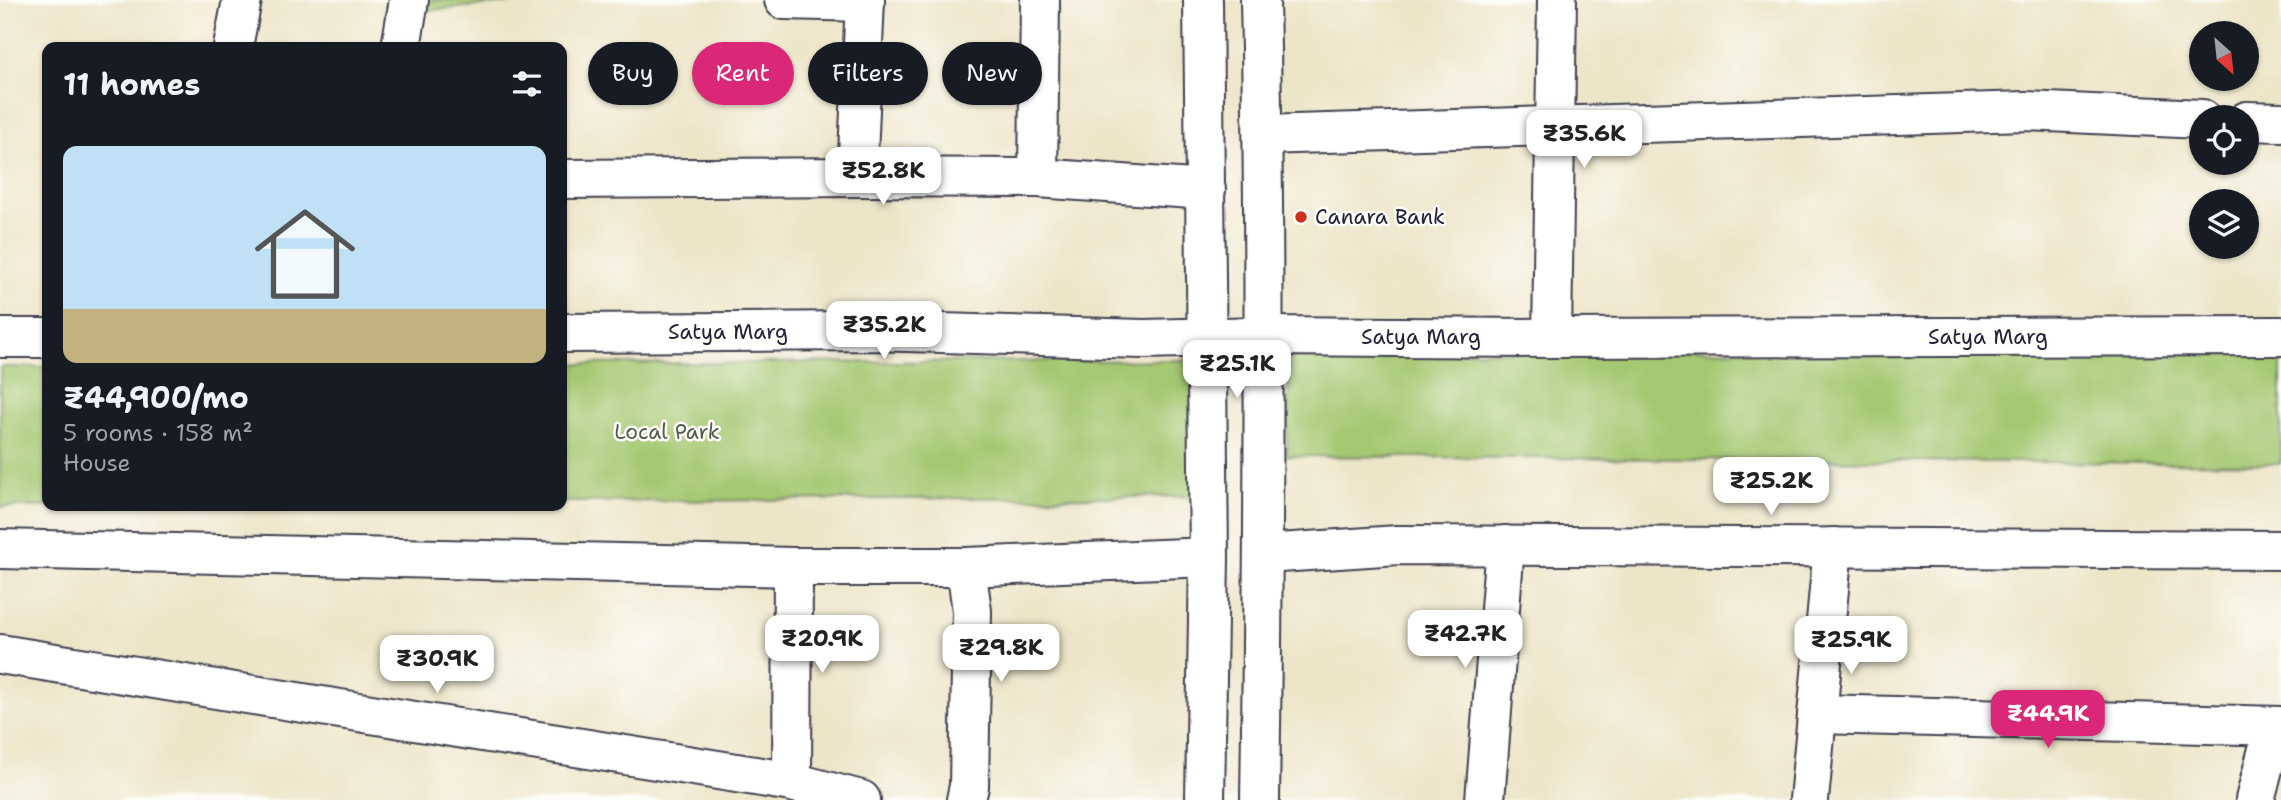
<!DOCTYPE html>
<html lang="en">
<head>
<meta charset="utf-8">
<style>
	:root { --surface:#171b24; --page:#242831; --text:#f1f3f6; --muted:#9ea1a6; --line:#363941; --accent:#db2777 }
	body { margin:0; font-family:"Shantell Sans",sans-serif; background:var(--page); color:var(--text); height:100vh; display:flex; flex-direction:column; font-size:26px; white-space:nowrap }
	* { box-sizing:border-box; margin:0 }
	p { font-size:23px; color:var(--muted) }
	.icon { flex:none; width:38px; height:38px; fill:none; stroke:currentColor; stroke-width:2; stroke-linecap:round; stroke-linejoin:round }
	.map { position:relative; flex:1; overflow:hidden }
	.sheet { position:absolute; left:42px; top:42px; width:525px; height:469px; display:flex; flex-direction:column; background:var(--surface); border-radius:14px; box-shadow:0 2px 5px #0004 }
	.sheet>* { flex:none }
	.banner { position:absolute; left:588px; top:42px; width:665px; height:63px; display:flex; gap:14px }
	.needle { width:46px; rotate:153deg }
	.fabs { position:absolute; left:2189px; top:21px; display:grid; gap:14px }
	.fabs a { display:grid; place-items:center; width:70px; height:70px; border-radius:50%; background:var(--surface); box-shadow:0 2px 5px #0004; font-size:35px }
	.price { position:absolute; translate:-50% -60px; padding:0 16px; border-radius:14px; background:#fff; color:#222; font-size:23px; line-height:46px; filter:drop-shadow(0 2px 4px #0008) }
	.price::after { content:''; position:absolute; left:50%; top:42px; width:21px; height:16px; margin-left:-10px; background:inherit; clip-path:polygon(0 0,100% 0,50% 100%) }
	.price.selected { background:var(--accent); color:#fff }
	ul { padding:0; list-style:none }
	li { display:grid; align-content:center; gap:14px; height:371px; padding:0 21px }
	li+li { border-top:2px solid var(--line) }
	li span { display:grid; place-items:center; height:217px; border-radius:14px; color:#555 }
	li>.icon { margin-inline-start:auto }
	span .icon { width:126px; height:126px; fill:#fffc; stroke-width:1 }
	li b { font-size:30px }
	h2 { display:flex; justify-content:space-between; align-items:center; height:84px; padding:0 21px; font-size:30px }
	.tag { padding:0 24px; border-radius:32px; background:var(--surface); box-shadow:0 2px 5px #0004; font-size:24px; line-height:63px }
	.tag.selected { background:var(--accent); color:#fff }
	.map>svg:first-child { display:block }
	.green { fill:#a4c871; stroke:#637556; stroke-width:2 }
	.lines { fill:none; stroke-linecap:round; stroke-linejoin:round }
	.street-casing { stroke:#403f50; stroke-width:42 }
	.secondary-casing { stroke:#403f50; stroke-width:42 }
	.street { stroke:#fff; stroke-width:38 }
	.secondary { stroke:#fff; stroke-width:38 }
	.poi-dot { fill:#c8321e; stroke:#fdfcf7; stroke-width:2.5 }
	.labels { text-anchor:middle; stroke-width:5; stroke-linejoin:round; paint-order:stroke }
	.poi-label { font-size:21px; fill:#22223b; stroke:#fdfcf7; text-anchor:start }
	.street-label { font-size:21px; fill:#22223b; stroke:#fdfcf7 }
	.park-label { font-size:21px; fill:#505c4e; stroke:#fdfcf7 }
</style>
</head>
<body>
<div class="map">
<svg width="2281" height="800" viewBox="0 0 2281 800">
	<rect width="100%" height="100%" fill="#fdfcf7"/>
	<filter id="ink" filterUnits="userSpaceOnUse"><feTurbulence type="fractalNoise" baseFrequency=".0143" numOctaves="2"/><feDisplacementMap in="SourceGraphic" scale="14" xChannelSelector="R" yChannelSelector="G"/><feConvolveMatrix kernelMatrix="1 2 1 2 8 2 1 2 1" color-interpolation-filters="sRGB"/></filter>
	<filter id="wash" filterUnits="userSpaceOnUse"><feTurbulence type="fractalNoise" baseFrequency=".00686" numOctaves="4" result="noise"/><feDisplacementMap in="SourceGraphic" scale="28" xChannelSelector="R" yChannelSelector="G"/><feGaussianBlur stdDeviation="1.57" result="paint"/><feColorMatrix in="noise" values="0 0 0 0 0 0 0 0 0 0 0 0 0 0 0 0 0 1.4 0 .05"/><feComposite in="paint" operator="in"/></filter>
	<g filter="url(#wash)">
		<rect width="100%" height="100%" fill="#ede5c8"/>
		<g class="green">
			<polygon points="388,0 545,0 385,14"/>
			<polygon points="2281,348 2281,464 1287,456 1289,352"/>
			<polygon points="1214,360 1211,496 562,502 562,364"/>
			<polygon points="0,367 47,367 47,506 89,506 0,507"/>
		</g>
	</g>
	<g filter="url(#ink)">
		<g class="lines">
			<g class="street-casing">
				<g id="street">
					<polyline points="784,0 865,2"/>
					<polyline points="233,47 242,0"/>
					<polyline points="401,47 409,0"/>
					<polyline points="2247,121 2281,122"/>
					<polyline points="1263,135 2026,111 2202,119"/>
					<polyline points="857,177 865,0"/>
					<polyline points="1038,178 1040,0"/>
					<polyline points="562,179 857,177 1038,178 1206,190"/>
					<polyline points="562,333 873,331 1143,339 1262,336 1552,338 2281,336"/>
					<polyline points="0,338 47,338"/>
					<polyline points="1552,338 1557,0"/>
					<polyline points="0,549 793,567 966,567 1209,557"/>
					<polyline points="1264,554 1398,545 2281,550"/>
					<polyline points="966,567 972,611 969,786 966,800"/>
					<polyline points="0,654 792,782 861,800"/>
					<polyline points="1817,714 2281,726"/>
					<polyline points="792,782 793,567"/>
					<polyline points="1485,800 1505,545"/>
					<polyline points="1809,800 1833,547"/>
					<polyline points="2255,800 2274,726"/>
				</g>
			</g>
			<g class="secondary-casing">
				<g id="secondary">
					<polyline points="1203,0 1209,557 1205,800"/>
					<path d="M1260,0C1266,267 1264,533 1260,800"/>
				</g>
			</g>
			<use href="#street" class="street"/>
			<use href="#secondary" class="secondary"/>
		</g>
	</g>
	<circle class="poi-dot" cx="1301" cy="217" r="7"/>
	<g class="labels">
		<g class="poi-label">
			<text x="1315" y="224">Canara Bank</text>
		</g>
		<g class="street-label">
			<text x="728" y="339">Satya Marg</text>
			<text x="1421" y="344">Satya Marg</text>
			<text x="1988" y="344">Satya Marg</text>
		</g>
		<g class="park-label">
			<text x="667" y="439">Local Park</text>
		</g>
	</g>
</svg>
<div class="fabs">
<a><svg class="needle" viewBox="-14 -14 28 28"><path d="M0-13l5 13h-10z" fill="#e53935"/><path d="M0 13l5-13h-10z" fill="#9ea1a6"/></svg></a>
<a><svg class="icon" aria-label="locate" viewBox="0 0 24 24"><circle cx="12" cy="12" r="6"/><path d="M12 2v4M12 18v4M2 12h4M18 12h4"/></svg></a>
<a><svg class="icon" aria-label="layers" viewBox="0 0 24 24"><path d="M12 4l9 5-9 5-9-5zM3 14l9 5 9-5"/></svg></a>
</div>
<b class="price" style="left:1584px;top:170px">₹35.6K</b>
<b class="price" style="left:883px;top:207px">₹52.8K</b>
<b class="price" style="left:884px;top:361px">₹35.2K</b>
<b class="price" style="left:1237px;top:400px">₹25.1K</b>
<b class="price" style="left:1771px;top:517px">₹25.2K</b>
<b class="price" style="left:1465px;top:670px">₹42.7K</b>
<b class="price" style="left:822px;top:675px">₹20.9K</b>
<b class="price" style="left:1851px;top:676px">₹25.9K</b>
<b class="price" style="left:1001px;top:684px">₹29.8K</b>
<b class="price" style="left:437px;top:695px">₹30.9K</b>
<b class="price selected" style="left:2048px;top:750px">₹44.9K</b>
<div class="banner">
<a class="tag">Buy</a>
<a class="tag selected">Rent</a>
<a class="tag">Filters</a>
<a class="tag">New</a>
</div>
<section class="sheet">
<h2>11 homes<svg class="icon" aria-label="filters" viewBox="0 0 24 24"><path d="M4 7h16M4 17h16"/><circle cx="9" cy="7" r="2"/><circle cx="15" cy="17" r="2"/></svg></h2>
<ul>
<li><span style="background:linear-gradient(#bfe0f5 75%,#c2b280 0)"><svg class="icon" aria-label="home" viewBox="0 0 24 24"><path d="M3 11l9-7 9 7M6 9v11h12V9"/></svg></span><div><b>₹44,900/mo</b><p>5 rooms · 158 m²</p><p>House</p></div></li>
</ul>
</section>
</div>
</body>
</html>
